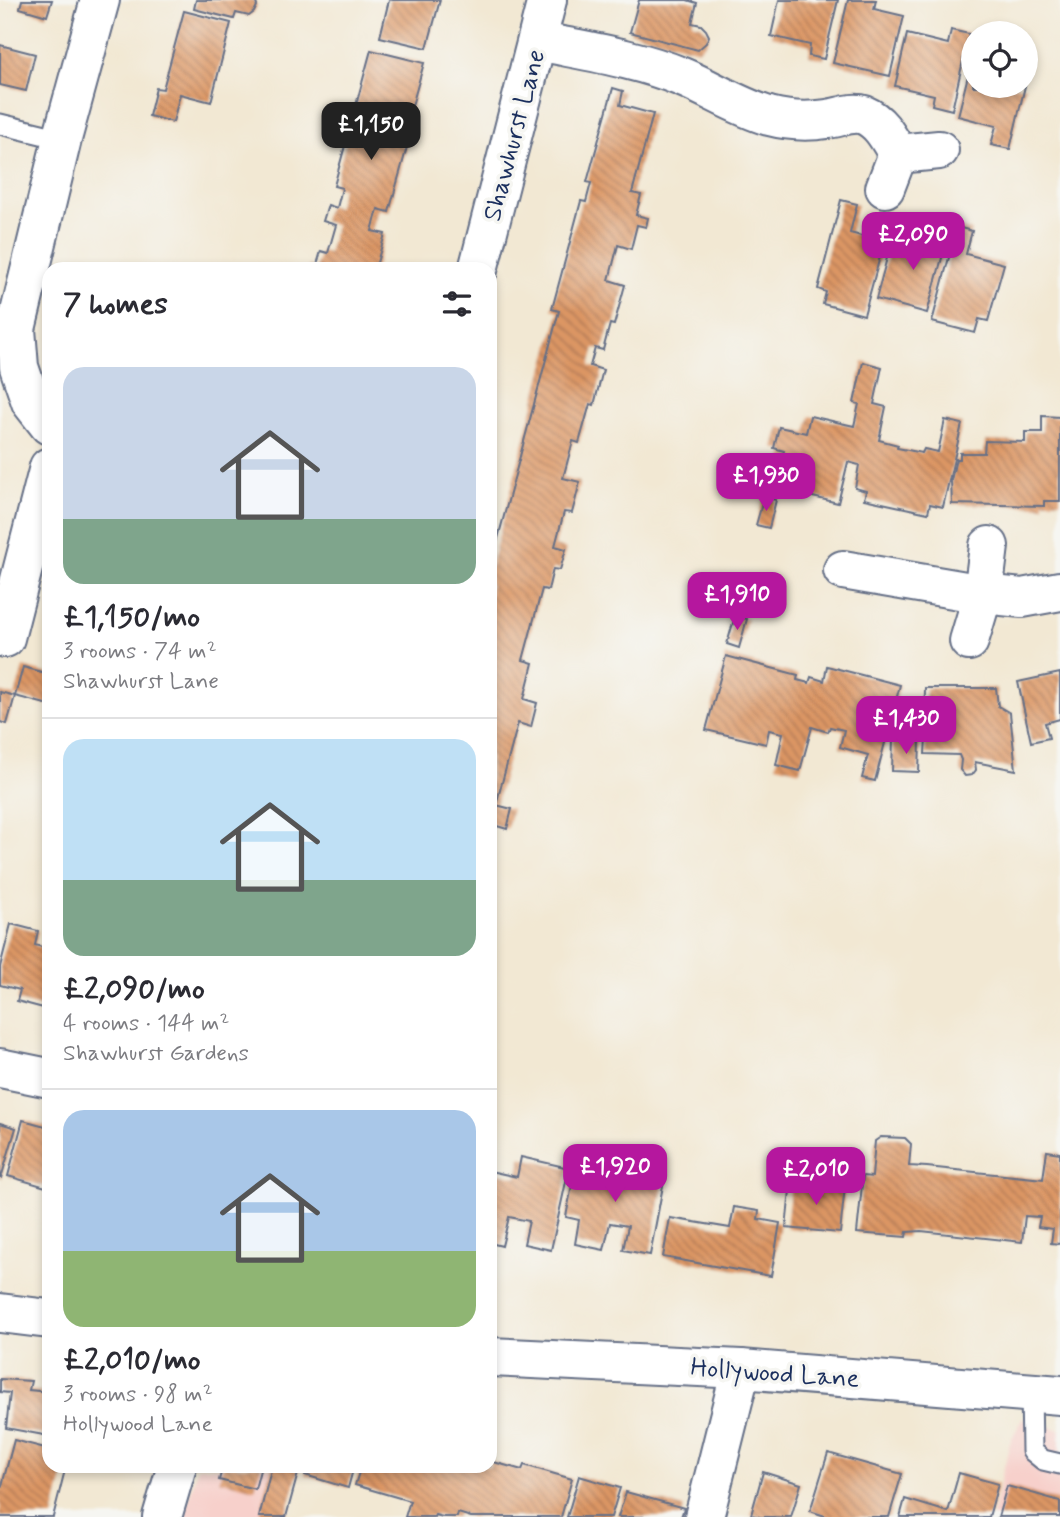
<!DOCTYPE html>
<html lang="en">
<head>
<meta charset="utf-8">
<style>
	:root { --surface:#fff; --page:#f2f2f3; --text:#2b2b33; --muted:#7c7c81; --line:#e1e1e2; --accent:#b5179e }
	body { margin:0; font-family:Mynerve,sans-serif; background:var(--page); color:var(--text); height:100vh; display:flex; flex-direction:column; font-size:26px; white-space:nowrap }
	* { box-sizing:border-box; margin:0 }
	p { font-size:23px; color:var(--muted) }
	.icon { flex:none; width:38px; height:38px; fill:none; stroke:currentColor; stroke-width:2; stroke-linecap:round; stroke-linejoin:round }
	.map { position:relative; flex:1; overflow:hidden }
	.details { position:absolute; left:42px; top:262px; width:455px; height:1211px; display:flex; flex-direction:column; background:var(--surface); border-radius:21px; box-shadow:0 4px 10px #0003 }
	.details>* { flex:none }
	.buttons { position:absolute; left:961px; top:21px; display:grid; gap:14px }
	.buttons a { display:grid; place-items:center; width:77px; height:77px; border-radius:50%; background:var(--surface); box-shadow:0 4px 10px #0003; font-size:35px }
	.price { position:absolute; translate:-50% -60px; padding:0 16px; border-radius:14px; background:var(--accent); color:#fff; font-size:23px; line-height:46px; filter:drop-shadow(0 2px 4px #0008) }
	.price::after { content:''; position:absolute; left:50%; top:42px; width:21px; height:16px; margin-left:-10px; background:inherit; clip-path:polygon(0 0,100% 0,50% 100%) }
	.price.active { background:#222; color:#fff }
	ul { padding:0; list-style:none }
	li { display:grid; align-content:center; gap:14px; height:371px; padding:0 21px }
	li+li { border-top:2px solid var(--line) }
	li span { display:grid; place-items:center; height:217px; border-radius:21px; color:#555 }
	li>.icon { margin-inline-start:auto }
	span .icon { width:126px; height:126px; fill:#fffc; stroke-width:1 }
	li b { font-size:30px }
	h2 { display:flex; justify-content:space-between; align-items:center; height:84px; padding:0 21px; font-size:30px }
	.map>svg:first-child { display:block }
	.built { fill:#f7d0cb }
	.building { fill:url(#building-back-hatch) }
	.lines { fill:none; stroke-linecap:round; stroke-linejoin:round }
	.lane-casing { stroke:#667087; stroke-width:23 }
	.street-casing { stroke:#667087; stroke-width:42 }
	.secondary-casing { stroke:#667087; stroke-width:42 }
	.lane { stroke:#fff; stroke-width:19 }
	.street { stroke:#fff; stroke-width:38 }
	.secondary { stroke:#fff; stroke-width:38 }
	.labels { text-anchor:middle; stroke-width:7; stroke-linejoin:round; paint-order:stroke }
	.street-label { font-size:26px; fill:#1b2f5e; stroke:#f6f6f2 }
</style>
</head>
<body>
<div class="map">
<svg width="1060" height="1517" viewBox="0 0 1060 1517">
	<defs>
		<pattern id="building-back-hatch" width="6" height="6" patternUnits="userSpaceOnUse" patternTransform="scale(1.75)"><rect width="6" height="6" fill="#dc9664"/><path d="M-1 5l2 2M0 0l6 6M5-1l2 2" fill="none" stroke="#b27b56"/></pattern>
	</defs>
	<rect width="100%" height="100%" fill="#f6f6f2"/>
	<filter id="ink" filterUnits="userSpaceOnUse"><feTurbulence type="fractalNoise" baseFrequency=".0143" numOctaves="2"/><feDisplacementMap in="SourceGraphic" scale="14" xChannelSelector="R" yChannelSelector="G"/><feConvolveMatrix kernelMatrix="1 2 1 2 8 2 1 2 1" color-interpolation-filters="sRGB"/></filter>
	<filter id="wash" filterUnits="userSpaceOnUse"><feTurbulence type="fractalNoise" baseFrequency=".00686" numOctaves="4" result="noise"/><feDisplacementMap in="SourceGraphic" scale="28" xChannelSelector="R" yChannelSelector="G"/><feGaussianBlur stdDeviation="1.57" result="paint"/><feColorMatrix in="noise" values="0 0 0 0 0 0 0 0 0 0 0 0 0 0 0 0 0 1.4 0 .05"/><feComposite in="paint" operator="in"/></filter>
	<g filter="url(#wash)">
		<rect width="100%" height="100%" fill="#f2e8d3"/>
		<g class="built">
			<polygon points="1022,1419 1060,1430 1060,1517 992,1517 1010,1443"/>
			<polygon points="198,1467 300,1467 286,1517 184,1517"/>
		</g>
		<g id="blocks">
			<g class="building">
				<polygon points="22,0 52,0 47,16 20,8"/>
				<polygon points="196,0 255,0 257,6 254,12 249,16 236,13 234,19 194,9"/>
				<polygon points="389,0 440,0 427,48 380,37"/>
				<polygon points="639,0 687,0 697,3 692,23 701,25 706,30 709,36 706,43 698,50 630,32"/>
				<polygon points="779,0 838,0 824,59 809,56 810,45 771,36"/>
				<polygon points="848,0 876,0 874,9 904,16 890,76 833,63"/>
				<polygon points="184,11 231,23 211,102 180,94 173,122 149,116 156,88 163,89"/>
				<polygon points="951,30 969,34 952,110 932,105 934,95 895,86 907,34 948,44"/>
				<polygon points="0,45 35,54 26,91 0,85"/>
				<polygon points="371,50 424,63 401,145 407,147 389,212 378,209 372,231 385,234 375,270 308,270 309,266 316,268 321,251 328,253 336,225 323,221 328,205 337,208 342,188 334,186"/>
				<polygon points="972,59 973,86 1025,86 1010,149 991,145 996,126 958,116"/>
				<polygon points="613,88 623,91 620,105 653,114 632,193 641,195 636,215 648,218 646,227 637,225 631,249 618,245 609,280 625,285 614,325 610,324 603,350 595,348 590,366 603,370 594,405 590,404 579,443 573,441 563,478 580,482 572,513 564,512 555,546 566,549 560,570 553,569 548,590 542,589 523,660 533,663 524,699 537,703 531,727 518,723 496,805 512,809 507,829 490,824 490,568 559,311 552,309 581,201 586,202 591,183 587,182"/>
				<polygon points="841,200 857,204 850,233 884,242 864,315 823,304 826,292 818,289"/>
				<polygon points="929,227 949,232 927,313 876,299 892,239 923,248"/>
				<polygon points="957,227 972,231 966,254 1004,264 988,321 979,319 975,333 932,322"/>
				<polygon points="863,362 882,367 874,404 886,407 879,440 898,445 897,448 908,450 922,453 924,449 938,452 945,420 962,424 943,507 930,504 928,513 864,499 866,491 855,488 859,465 848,462 838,503 775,488 784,451 774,448 779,427 806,433 810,416 854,426 859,404 854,403"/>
				<polygon points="1042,416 1060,417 1060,501 1044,501 1044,506 952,504 951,480 956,459 960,459 960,453 984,453 985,441 1025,442 1025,432 1042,432"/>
				<polygon points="764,497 776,500 769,528 756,525"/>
				<polygon points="735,616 747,619 739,648 727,644"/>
				<polygon points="726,656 798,675 797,680 809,683 811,677 824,681 827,666 900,685 875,781 862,778 868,755 840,747 844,730 830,727 828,732 812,727 800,771 776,765 783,733 769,730 766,744 706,730"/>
				<polygon points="23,667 49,674 49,705 15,696"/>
				<polygon points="1060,673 1060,719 1045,723 1049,738 1031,742 1018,682"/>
				<polygon points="925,688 996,688 998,706 1010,713 1016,770 975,762 976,770 972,775 965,776 960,770 961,760 959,755 925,754 926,738 924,738"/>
				<polygon points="0,692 15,696 7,724 0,722"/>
				<polygon points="893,739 920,741 919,772 892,771"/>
				<polygon points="11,924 38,931 35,945 49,949 49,1023 44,1021 47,1009 17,1001 20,990 0,985 0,967"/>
				<polygon points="23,1120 49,1127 49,1188 8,1176"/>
				<polygon points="0,1123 16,1128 1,1178 0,1178"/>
				<polygon points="881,1137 905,1138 911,1144 909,1166 927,1167 1043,1179 1047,1151 1060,1153 1060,1244 1051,1243 1053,1229 1038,1227 1040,1217 1025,1216 1022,1242 921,1231 907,1232 906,1237 857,1233 863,1176 872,1177 875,1141"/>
				<polygon points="521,1157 569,1168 551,1250 524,1244 529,1221 509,1217 502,1246 490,1243 490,1171 517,1177"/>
				<polygon points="577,1159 665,1175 650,1255 623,1250 628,1226 610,1223 604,1250 575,1244 579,1220 566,1217"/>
				<polygon points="791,1181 845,1186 840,1233 786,1228"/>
				<polygon points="734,1207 759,1211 758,1219 780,1223 771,1276 663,1257 670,1218 730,1228"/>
				<polygon points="0,1379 31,1381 29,1390 49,1392 49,1436 6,1428 10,1393 0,1392"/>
				<polygon points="14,1440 49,1449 49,1466 66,1466 53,1517 0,1517 0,1493"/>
				<polygon points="828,1453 902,1474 889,1517 828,1517 810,1511"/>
				<polygon points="490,1461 522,1470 524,1465 572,1479 561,1517 471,1517 458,1513 457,1517 443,1517 435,1515 434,1517 405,1517 410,1501 355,1485 361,1466 490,1466"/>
				<polygon points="223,1466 261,1466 255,1489 219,1480"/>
				<polygon points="272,1466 300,1466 286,1517 259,1517"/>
				<polygon points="307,1466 354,1466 348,1488 305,1475"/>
				<polygon points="763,1472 801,1484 791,1517 760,1517 751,1515"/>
				<polygon points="959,1473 998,1484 989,1517 900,1517 905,1499 948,1512"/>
				<polygon points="579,1476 620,1488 611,1517 567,1517"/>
				<polygon points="1007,1486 1060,1501 1060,1517 998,1517"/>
				<polygon points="626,1492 684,1508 681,1517 618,1517"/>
			</g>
		</g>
	</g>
	<g filter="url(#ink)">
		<use href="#blocks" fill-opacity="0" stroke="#667087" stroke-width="2"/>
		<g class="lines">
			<g class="lane-casing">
				<g id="lane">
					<polyline points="0,124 62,139"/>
					<polyline points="1031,1392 1032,1451 1043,1460 1060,1464"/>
				</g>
			</g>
			<g class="street-casing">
				<g id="street">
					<path d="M537,41C585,51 636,58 682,77C711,89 738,107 769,116C788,121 808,122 827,119C839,118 852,111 864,115C881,122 889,139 898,154"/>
					<polyline points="885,188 898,154 939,150"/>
					<polyline points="49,425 31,402 19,367 16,329 62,139 100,0"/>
					<polyline points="843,570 983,594 1022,598 1060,591"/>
					<polyline points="5,638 49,467"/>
					<polyline points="969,641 983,594 989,546"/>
					<polyline points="0,1068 49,1078"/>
					<polyline points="704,1517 741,1369"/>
				</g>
			</g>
			<g class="secondary-casing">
				<g id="secondary">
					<polyline points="478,270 547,0"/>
					<polyline points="0,1313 49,1319"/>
					<polyline points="490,1357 741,1369 1060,1395"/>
					<polyline points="162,1517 177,1466"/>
				</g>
			</g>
			<use href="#lane" class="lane"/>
			<use href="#street" class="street"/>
			<use href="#secondary" class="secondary"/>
		</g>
	</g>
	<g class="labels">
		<g class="street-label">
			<text transform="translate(513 135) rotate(-75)" y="9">Shawhurst Lane</text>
			<text transform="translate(775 1372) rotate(4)" y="9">Hollywood Lane</text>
		</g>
	</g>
</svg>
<div class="buttons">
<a><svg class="icon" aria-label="locate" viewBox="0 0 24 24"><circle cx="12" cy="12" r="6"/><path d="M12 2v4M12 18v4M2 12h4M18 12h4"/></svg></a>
</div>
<b class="price active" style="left:371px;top:162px">£1,150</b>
<b class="price" style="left:913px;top:272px">£2,090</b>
<b class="price" style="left:766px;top:513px">£1,930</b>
<b class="price" style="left:737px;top:632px">£1,910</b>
<b class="price" style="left:906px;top:756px">£1,430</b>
<b class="price" style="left:615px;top:1204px">£1,920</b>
<b class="price" style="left:816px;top:1207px">£2,010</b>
<section class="details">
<h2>7 homes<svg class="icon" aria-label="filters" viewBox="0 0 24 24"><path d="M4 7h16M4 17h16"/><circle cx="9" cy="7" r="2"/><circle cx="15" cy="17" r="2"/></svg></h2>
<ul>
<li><span style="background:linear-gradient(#c9d6e8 70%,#7fa58c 0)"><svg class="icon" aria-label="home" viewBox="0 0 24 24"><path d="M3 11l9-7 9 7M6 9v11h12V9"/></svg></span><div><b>£1,150/mo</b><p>3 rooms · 74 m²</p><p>Shawhurst Lane</p></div></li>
<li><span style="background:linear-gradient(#bfe0f5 65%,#7fa58c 0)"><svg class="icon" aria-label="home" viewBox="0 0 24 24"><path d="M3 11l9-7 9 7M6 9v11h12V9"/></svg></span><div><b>£2,090/mo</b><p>4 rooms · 144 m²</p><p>Shawhurst Gardens</p></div></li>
<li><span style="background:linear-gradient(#a9c7e8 65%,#8fb573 0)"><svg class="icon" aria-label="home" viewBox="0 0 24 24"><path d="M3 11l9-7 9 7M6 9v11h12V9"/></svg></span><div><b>£2,010/mo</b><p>3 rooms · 98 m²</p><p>Hollywood Lane</p></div></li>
</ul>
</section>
</div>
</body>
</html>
